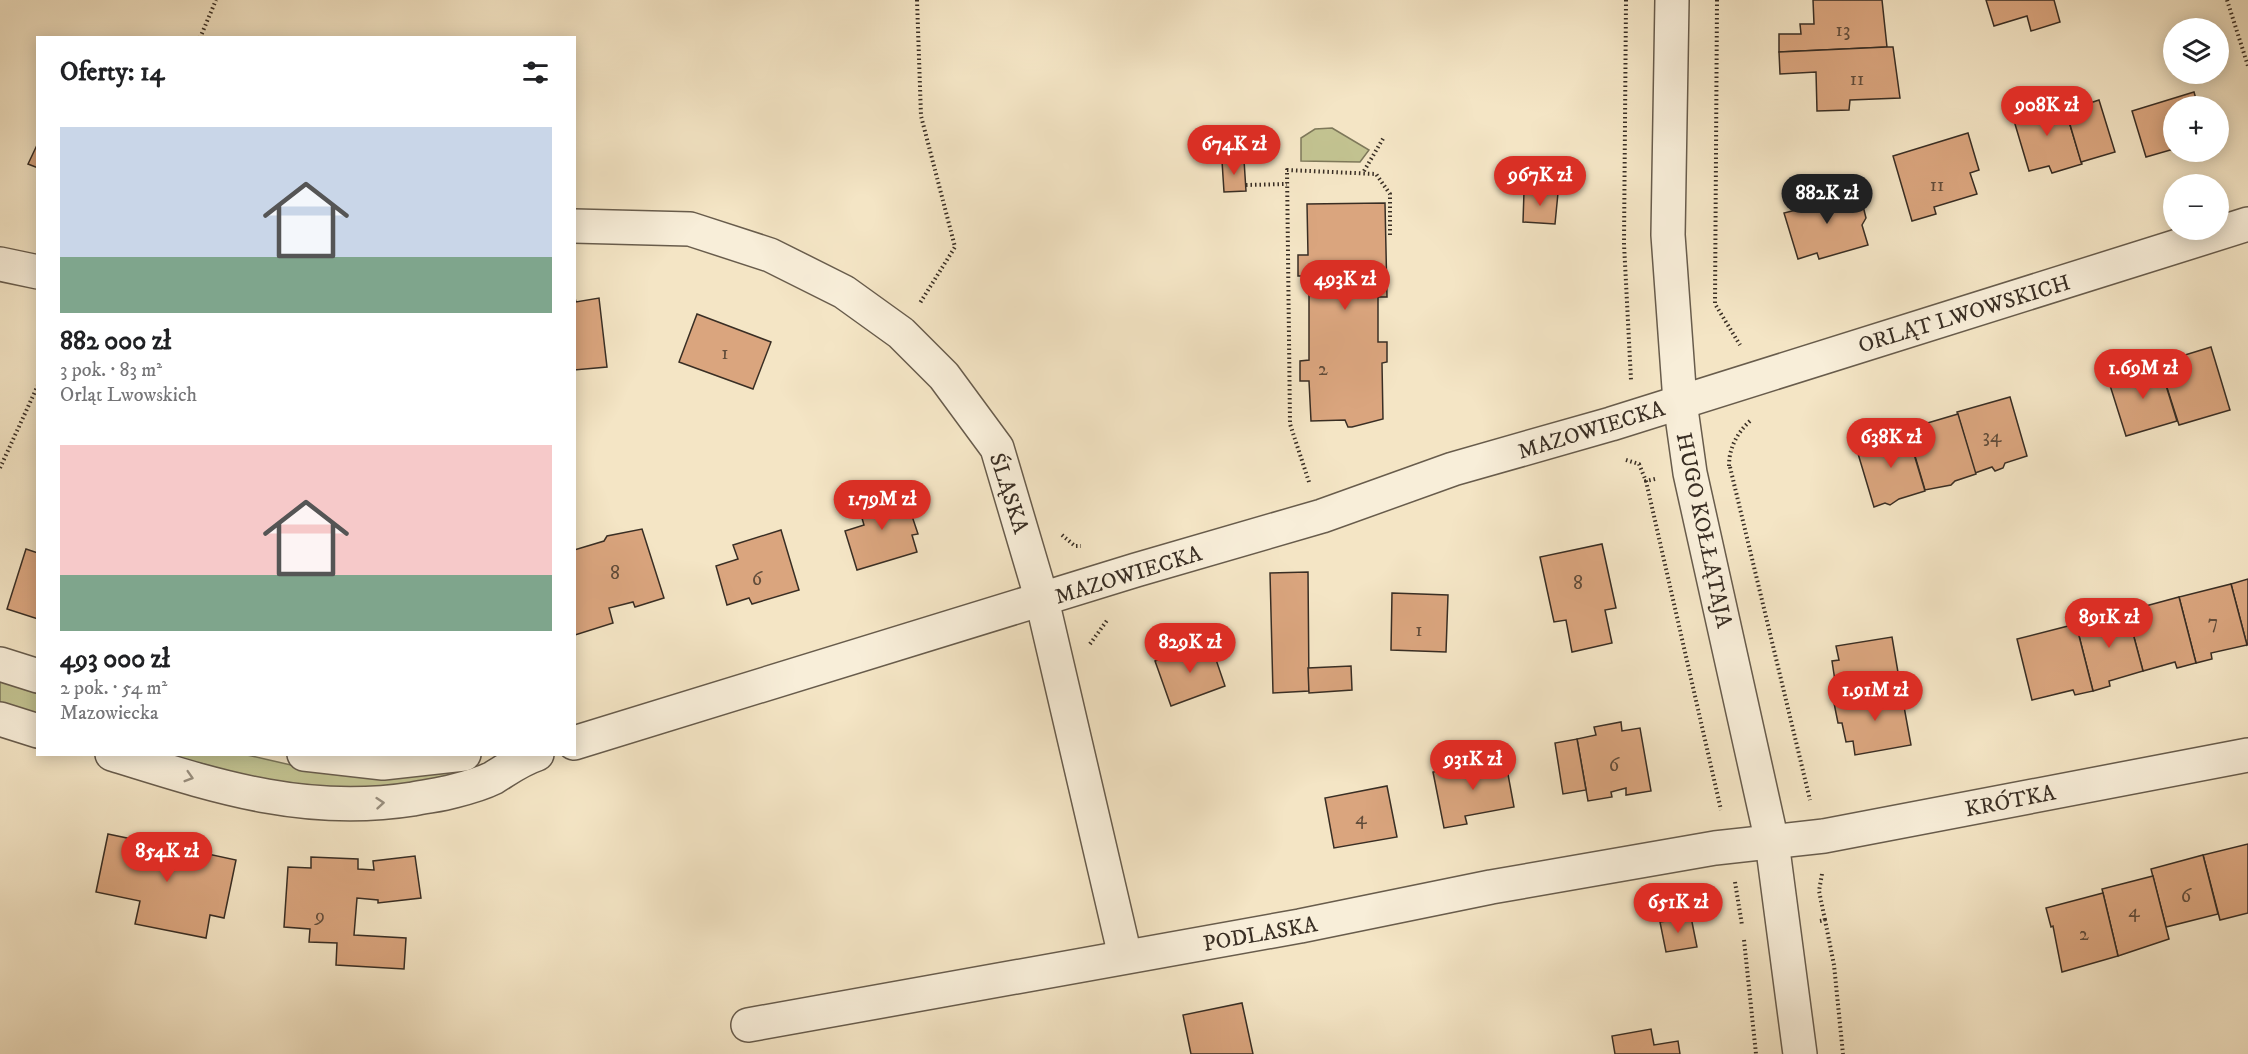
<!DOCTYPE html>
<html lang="pl">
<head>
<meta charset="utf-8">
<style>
	:root { --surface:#fff; --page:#f2f2f2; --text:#202124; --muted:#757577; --accent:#d93025 }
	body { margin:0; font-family:"IM FELL DW Pica",serif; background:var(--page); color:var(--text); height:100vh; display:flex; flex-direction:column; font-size:22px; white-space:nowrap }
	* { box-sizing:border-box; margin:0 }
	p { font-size:20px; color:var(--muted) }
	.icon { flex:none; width:33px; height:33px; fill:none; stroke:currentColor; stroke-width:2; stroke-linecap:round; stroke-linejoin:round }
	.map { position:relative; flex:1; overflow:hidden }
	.sheet { position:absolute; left:36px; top:36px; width:540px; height:720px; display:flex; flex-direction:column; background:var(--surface); border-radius:0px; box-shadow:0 3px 15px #0003 }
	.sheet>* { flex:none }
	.controls { position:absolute; left:2163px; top:18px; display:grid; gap:12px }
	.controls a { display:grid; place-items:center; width:66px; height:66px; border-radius:50%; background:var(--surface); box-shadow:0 3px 15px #0003; font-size:30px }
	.price { position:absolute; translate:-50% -51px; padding:0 14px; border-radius:21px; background:var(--accent); color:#fff; font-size:20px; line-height:39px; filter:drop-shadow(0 2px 3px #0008) }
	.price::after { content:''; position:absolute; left:50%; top:36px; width:18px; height:14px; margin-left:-9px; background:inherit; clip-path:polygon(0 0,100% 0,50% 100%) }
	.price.active { background:#222; color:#fff }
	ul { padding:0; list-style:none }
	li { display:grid; align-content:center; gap:12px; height:318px; padding:0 24px }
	li span { display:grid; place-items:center; height:186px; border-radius:0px; color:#555 }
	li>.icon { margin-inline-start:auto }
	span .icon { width:108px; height:108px; fill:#fffc; stroke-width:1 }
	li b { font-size:26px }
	h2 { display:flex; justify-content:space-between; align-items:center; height:72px; padding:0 24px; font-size:26px }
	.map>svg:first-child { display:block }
	.green { fill:#c2c290; stroke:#7e785a; stroke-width:1.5 }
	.building { fill:#daa57e; stroke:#392e24; stroke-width:1.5 }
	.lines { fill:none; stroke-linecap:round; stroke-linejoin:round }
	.minor-casing { stroke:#685c4c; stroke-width:36 }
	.path { stroke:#392e24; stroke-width:4; stroke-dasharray:1.5 3; stroke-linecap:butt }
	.minor { stroke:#f8eed9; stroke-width:33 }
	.oneway { stroke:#988e7e }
	.labels { text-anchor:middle; stroke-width:6; stroke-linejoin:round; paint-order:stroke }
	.number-label { font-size:20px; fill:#614c3a }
	.street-label { font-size:22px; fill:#392e24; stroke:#f8eed9 }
</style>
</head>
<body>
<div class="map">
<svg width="2248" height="1054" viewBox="0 0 2248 1054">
	<rect width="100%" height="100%" fill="#f4e5c5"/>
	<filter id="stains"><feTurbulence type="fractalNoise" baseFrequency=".00333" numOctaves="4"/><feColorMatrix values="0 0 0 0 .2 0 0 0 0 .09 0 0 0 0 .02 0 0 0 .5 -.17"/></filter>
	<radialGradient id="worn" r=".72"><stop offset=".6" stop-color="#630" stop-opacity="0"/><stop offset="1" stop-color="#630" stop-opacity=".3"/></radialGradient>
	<g class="green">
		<polygon points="1332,128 1369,150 1360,162 1301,161 1301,138 1315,129"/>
		<polygon points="0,676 37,688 37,718 0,706"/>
		<polygon points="156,755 247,755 313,770 456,768 458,780 374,793 282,785"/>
	</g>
	<g class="building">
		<polygon points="1813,0 1882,0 1887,47 1779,52 1779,34 1801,34 1800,24 1814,24"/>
		<polygon points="1986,0 2054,0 2060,22 2031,31 2027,16 1994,26"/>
		<polygon points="1887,47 1893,47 1900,98 1850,100 1849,110 1817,111 1816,72 1780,74 1779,52"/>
		<polygon points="2194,92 2198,106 2174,106 2174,149 2146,157 2132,111"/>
		<polygon points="2062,99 2082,164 2052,173 2049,166 2029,171 2012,114"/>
		<polygon points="2099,100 2115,152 2081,162 2066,111"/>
		<polygon points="1968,133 1979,170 1970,173 1977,194 1934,207 1936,214 1912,221 1893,156"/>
		<polygon points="38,143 38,168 28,164"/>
		<polygon points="1244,160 1246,191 1224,192 1222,161"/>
		<polygon points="1835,185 1840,202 1854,198 1863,206 1866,218 1862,225 1868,245 1819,259 1817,253 1798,259 1784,213 1804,208 1801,195"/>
		<polygon points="1524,191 1558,193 1555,224 1523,222"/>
		<polygon points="1385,203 1387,297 1378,297 1378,342 1387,342 1387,362 1382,363 1383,419 1352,427 1348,427 1345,420 1311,421 1309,381 1300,381 1300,361 1309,360 1309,276 1298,276 1298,255 1308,255 1307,204"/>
		<polygon points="574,294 576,302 599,298 607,367 574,370"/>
		<polygon points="697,314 771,342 753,389 679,362"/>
		<polygon points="2211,347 2230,410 2179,425 2159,363"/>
		<polygon points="2159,363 2177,421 2126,436 2108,379"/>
		<polygon points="2010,397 2027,456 2005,463 2003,468 1995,471 1992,467 1975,473 1957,412"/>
		<polygon points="1958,414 1976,474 1955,481 1951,485 1925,490 1907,429"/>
		<polygon points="1907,431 1925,491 1899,499 1890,505 1885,503 1874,507 1856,447"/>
		<polygon points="899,489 907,517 912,516 918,534 912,535 917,552 857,570 845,531 864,525 857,501"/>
		<polygon points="642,529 664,598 635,607 633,602 609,608 613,623 575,635 574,550 604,541 607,536"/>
		<polygon points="781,530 799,590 752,604 749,598 727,605 716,566 738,559 733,545"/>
		<polygon points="1602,544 1616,608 1605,610 1612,643 1572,652 1566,620 1554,622 1540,557"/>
		<polygon points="26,549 38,553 38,619 7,609"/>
		<polygon points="1308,572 1309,691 1273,693 1270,573"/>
		<polygon points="2248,579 2248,644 2247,645 2231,584"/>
		<polygon points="2231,584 2247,645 2211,653 2212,659 2196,663 2179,597"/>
		<polygon points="1392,593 1448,595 1446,652 1391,650"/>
		<polygon points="2179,597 2196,663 2177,668 2175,662 2143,671 2127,611"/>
		<polygon points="2127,611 2143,671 2109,681 2110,686 2093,691 2076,624"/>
		<polygon points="2076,624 2093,691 2075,695 2073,690 2032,700 2017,639"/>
		<polygon points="1892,637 1901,690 1834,703 1831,682 1835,681 1832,661 1839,660 1836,646"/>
		<polygon points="1210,642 1225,686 1171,706 1155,661"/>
		<polygon points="1351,666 1352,690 1309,693 1308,668"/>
		<polygon points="1901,690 1911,745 1855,755 1853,741 1846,742 1842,723 1838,723 1834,703"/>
		<polygon points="1621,722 1622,731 1640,728 1651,791 1626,795 1626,788 1611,792 1612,797 1588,801 1577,739 1596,735 1594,727"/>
		<polygon points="1577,739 1586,790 1563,794 1555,743"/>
		<polygon points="1505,758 1514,807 1465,816 1467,824 1444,828 1433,772"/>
		<polygon points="1387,786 1397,837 1334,848 1325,798"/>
		<polygon points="108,834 151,843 152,838 181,844 180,848 236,860 224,918 210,915 206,938 135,924 140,901 96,892"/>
		<polygon points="2248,844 2248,913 2220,920 2203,855"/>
		<polygon points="2203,855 2218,914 2166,927 2151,869"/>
		<polygon points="415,856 421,898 378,903 378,900 357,898 354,935 406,938 404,969 336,965 337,943 309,942 310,929 284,927 288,867 311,868 311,857 358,859 358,869 374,870 373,861"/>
		<polygon points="2153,876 2169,939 2118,956 2102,889"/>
		<polygon points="2103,893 2118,956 2062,972 2053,926 2051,927 2046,908"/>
		<polygon points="1691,917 1697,947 1666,952 1660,922"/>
		<polygon points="1242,1003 1253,1054 1191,1054 1183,1015"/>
		<polygon points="1651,1029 1654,1045 1678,1041 1680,1054 1615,1054 1612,1036"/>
	</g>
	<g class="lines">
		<g class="minor-casing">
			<g id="minor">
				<polyline points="1672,0 1668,235 1680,402 1690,473 1772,842 1800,1054"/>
				<polyline points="574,226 690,229 770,255 844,292 901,333 944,376 997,448 1042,600 1125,956"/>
				<polyline points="0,264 38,272"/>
				<polyline points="0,664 38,676"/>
				<polyline points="0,719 38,731"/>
				<polyline points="574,743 1136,570 1322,516 1453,469 1611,424 2248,224"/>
				<path d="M112,754C215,786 304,816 413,799C426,796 441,795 454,791C466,788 481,784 493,778C508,769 519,760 537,754"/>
				<polyline points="304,754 383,763 464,754"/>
				<polyline points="748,1025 1300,926 1491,887 1715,848 1824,836 2248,755"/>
			</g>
		</g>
		<g class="path">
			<polyline points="917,0 921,116 955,247 920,303"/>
			<polyline points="1626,0 1624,244 1631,380"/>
			<polyline points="1717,0 1715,304 1740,345"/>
			<polyline points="2227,0 2248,66"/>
			<polyline points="200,38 216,0"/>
			<polyline points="1364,171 1384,137"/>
			<polyline points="1246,185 1287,184"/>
			<polyline points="1626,460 1639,464 1646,481"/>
			<path d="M1729,466C1729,448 1737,433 1750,421"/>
			<polyline points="1730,467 1810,800"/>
			<polyline points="0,468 38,385"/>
			<polyline points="1655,479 1646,481 1721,810"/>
			<polyline points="1309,482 1290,424 1287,170 1376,174 1390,194 1390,238"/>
			<polyline points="1062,535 1075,546 1081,546"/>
			<polyline points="1090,644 1108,619"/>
			<polyline points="1822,874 1819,891 1825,920"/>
			<polyline points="1735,882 1742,925"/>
			<polyline points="1820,921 1825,920 1834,965 1843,1054"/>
			<polyline points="1744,940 1756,1054"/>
		</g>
		<use href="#minor" class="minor"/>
	</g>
	<defs><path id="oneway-chevron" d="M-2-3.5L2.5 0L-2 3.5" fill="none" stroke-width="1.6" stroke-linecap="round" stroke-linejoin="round" transform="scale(1.5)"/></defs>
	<g class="oneway">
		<use href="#oneway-chevron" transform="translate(189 777) rotate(17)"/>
		<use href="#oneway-chevron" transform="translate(380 803) rotate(-5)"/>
	</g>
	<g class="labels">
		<g class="number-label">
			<text x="1843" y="36">13</text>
			<text x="1857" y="85">11</text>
			<text x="1937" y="191">11</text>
			<text x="725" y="359">1</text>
			<text x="1323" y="375">2</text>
			<text x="1992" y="442">34</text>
			<text x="615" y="579">8</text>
			<text x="757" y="585">6</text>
			<text x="1578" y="589">8</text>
			<text x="2213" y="628">7</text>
			<text x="1419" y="636">1</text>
			<text x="1614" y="771">6</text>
			<text x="1361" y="824">4</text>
			<text x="2186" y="902">6</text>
			<text x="2134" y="917">4</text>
			<text x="320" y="922">9</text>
			<text x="2084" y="940">2</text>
		</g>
		<g class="street-label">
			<text transform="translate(1964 313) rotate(-17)" y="8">ORLĄT LWOWSKICH</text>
			<text transform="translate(1591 429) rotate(-17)" y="8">MAZOWIECKA</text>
			<text transform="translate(1010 493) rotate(72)" y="8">ŚLĄSKA</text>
			<text transform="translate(1705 530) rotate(78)" y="8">HUGO KOŁŁĄTAJA</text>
			<text transform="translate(1128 574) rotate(-17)" y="8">MAZOWIECKA</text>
			<text transform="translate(2010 800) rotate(-11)" y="8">KRÓTKA</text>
			<text transform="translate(1260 933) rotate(-10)" y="8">PODLASKA</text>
		</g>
	</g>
	<rect width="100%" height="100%" filter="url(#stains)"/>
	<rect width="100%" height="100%" fill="url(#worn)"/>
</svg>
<div class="controls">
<a><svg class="icon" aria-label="layers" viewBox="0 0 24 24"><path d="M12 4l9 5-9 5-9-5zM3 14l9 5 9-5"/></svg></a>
<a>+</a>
<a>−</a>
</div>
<b class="price" style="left:2047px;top:137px">908K zł</b>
<b class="price" style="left:1234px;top:176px">674K zł</b>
<b class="price" style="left:1540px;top:207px">967K zł</b>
<b class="price active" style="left:1827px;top:225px">882K zł</b>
<b class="price" style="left:1345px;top:311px">493K zł</b>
<b class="price" style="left:2143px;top:400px">1.69M zł</b>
<b class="price" style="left:1891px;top:469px">638K zł</b>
<b class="price" style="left:882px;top:531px">1.79M zł</b>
<b class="price" style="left:2109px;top:649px">891K zł</b>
<b class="price" style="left:1190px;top:674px">829K zł</b>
<b class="price" style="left:1875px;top:722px">1.91M zł</b>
<b class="price" style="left:1473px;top:791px">931K zł</b>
<b class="price" style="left:167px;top:883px">854K zł</b>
<b class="price" style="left:1678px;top:934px">651K zł</b>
<section class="sheet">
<h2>Oferty: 14<svg class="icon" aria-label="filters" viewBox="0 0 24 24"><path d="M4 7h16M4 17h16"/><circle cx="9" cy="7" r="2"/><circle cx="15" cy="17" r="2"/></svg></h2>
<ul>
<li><span style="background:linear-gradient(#c9d6e8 70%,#7fa58c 0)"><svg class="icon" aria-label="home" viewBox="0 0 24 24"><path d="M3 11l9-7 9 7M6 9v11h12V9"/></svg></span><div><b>882 000 zł</b><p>3 pok. · 83 m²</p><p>Orląt Lwowskich</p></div></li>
<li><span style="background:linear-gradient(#f6c9c9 70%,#7fa58c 0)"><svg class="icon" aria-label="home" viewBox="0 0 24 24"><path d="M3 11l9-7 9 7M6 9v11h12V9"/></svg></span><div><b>493 000 zł</b><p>2 pok. · 54 m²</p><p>Mazowiecka</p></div></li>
</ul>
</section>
</div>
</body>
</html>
